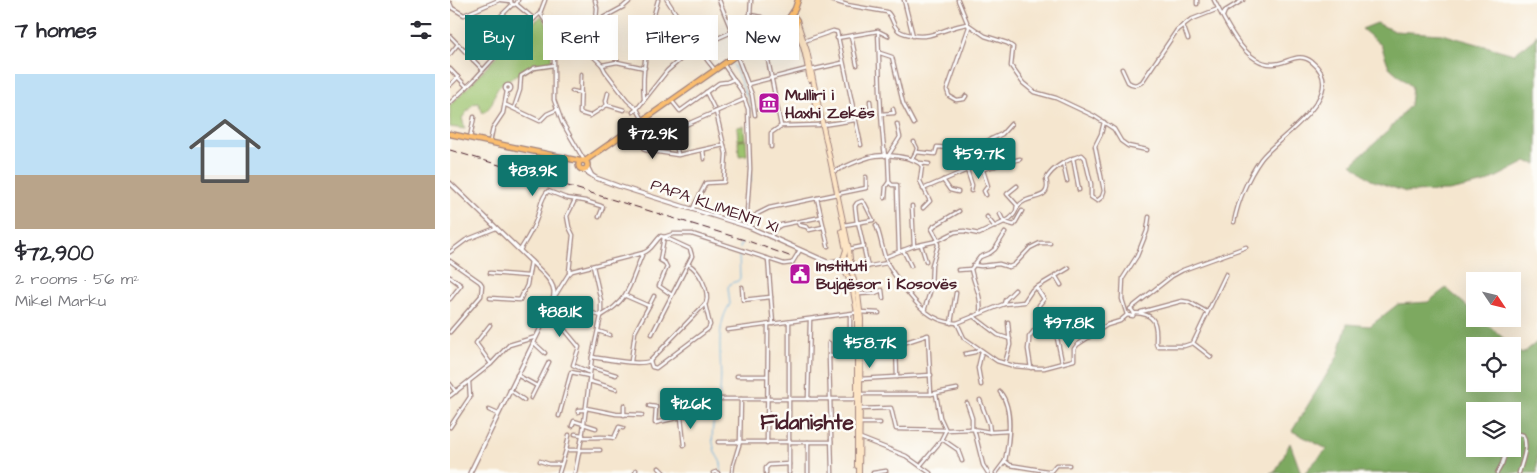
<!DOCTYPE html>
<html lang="en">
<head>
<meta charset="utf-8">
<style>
	:root { --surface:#fff; --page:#f2f2f3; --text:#2b2b33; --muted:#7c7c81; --line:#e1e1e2; --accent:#0f766e }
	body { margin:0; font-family:"Architects Daughter",sans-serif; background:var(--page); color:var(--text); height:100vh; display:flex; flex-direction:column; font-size:19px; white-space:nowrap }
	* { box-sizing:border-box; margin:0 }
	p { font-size:16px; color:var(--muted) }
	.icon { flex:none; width:28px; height:28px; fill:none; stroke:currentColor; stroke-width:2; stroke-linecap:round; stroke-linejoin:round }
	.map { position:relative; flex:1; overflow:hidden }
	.details { display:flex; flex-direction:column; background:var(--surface); width:450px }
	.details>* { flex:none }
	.banner { position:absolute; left:15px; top:15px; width:475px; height:45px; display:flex; gap:10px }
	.needle { width:32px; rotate:125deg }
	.tools { position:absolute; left:1016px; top:272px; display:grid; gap:10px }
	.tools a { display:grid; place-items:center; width:55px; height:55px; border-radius:0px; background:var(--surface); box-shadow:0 5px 20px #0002; font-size:25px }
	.price { position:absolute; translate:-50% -42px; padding:0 11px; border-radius:5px; background:var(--accent); color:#fff; font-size:16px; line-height:32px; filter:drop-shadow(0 1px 2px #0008) }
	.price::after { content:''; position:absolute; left:50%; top:30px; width:15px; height:11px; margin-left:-8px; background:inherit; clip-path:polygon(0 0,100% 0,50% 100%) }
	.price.current { background:#222; color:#fff }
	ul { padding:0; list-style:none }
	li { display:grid; align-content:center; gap:10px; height:265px; padding:0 15px }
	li+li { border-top:1px solid var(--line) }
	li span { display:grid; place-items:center; height:155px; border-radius:0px; color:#555 }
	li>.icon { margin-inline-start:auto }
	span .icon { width:90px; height:90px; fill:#fffc; stroke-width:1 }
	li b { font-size:21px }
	h2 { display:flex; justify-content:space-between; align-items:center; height:60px; padding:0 15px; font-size:21px }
	.chip { padding:0 18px; border-radius:0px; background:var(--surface); box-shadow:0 5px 20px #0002; font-size:18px; line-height:45px }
	.chip.current { background:var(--accent); color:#fff }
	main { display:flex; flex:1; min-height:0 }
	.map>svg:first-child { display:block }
	.green { fill:#9cc36e; stroke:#73714c }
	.forest { fill:#7da961; stroke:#646446; fill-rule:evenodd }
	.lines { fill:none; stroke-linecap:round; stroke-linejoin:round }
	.stream { stroke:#66afde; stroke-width:1 }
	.minor-tunnel { stroke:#d3beae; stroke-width:2.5; stroke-dasharray:2.5 1; stroke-linecap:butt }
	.minor-casing { stroke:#a0827d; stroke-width:5 }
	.tertiary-casing { stroke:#a0827d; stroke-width:5.5 }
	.secondary-casing { stroke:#a0827d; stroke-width:6 }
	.primary-casing { stroke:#a0827d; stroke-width:7 }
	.minor { stroke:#fff; stroke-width:2.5 }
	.tertiary { stroke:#fff; stroke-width:3 }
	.secondary { stroke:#fde5c5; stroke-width:4 }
	.primary { stroke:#fbbd6e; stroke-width:4.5 }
	.rail { stroke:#4a1f2b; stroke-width:1; stroke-dasharray:8 4; stroke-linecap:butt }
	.labels { text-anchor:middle; stroke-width:5; stroke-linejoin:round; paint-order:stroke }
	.poi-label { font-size:16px; font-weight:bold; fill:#4a1f2b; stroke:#fdfcf7; text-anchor:start }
	.street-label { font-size:16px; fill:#4a1f2b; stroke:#fdfcf7 }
	.district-label { font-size:21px; font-weight:bold; fill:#4a1f2b; stroke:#fdfcf7 }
</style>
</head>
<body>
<main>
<section class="details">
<h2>7 homes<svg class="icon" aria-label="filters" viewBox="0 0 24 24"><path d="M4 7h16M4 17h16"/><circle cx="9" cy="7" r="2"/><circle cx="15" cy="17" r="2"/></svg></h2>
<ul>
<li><span style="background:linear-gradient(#bfe0f5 65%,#b9a48a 0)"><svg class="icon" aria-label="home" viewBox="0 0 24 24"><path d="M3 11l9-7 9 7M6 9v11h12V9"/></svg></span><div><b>$72,900</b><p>2 rooms · 56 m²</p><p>Mikel Marku</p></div></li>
</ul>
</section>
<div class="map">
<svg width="1087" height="473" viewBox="0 0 1087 473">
	<rect width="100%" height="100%" fill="#fdfcf7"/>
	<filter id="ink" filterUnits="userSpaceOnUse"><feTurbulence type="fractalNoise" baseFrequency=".02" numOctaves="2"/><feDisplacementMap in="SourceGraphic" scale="10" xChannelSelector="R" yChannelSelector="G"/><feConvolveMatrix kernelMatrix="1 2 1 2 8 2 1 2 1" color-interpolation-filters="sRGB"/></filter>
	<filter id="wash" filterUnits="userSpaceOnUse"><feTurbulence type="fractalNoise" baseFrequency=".0096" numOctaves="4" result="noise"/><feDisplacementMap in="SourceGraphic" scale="20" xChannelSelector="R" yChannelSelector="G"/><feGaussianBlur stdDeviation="1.12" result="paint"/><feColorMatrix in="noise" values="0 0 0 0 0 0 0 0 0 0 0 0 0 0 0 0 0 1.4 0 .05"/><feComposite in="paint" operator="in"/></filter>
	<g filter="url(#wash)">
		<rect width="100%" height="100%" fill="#f5e6cf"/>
		<g class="green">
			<path d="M92,16C103,33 102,44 101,63C96,64 90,64 85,66C79,68 54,82 50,86C41,95 47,103 33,113L28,103L23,104L12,118L15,129L0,127V105C31,76 57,40 92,16Z"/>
			<polygon points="294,126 295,139 288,140 287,127"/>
			<polygon points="296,140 297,155 289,156 288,141"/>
		</g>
		<g class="forest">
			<polygon points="927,23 944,31 992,34 1064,54 1084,39 1087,34 1087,164 1076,162 1035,183 999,191 956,192 921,180 902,164 939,130 960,105 962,87 939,67 931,45 912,29"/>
			<path d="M996,288L1025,313V319H1031L1072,354L1087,342V473H854L877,449L842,431L888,356L897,324L920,326L948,304L978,302ZM1025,346H1062V384H1025ZM1025,411H1062V449H1025Z"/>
			<polygon points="840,443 851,473 820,473 826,471"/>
		</g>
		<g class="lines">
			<g class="stream">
				<polyline points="281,34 283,52"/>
				<polyline points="283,64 299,101 300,134"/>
				<polyline points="300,138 301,182"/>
				<polyline points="290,248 291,244"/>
				<path d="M269,397C275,367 262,331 280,304L278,287L281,283L288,281L290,278L289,254"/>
				<path d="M268,402C264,417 260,433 264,448C266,459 275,461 270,473"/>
			</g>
		</g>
	</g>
	<g filter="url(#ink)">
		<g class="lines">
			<polyline class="minor-tunnel" points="174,110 183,112"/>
			<g class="minor-casing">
				<g id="minor">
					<polyline points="51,0 61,1"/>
					<polyline points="61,0 61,3 64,5 67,3 68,0"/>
					<polyline points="145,0 147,8 146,21"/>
					<polyline points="217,0 230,20 245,48"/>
					<polyline points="269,0 282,32"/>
					<path d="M381,0L397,5L437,12C443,17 442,24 447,29C450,33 456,34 461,35C483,40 497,26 518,24"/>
					<polyline points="454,0 463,36"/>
					<polyline points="508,0 519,27 497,90 499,96 506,100 514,99 516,96"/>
					<path d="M764,0C775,21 794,65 823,64C837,64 848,51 862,62C902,94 826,138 811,159C798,177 788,201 784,222"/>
					<polyline points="0,3 2,8 14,15 49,0"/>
					<polyline points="66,4 84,19"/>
					<polyline points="747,4 747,0"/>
					<polyline points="90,13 104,34"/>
					<polyline points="300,15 311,17 320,31"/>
					<polyline points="300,15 301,0"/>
					<polyline points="773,16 775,11 793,0"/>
					<polyline points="519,25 535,36 557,43 563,47 561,66 573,83 584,92 606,98 644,116 664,129 671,141 678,146 697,150"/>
					<polyline points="733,25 738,39"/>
					<path d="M428,31C430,72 429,114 435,156"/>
					<polyline points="125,32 129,42 152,65 155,71 177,100 187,109 193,120 193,145 195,150 228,155 274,145"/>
					<polyline points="104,34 104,100 112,122 134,160"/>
					<polyline points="104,34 125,32 138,26 173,7 181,0"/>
					<polyline points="0,36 33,70"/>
					<polyline points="401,36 407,65"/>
					<polyline points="387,38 428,31 438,36"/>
					<polyline points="308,41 317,55 331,126"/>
					<polyline points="354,41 383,31 387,32 411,145"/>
					<polyline points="251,46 257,60 265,70"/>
					<polyline points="15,51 63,4"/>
					<polyline points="430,53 442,57 453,103 464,124"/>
					<polyline points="0,54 8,44"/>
					<polyline points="317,55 325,51 334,50"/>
					<polyline points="287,56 302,95 305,115"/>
					<polyline points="23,60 40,43"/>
					<polyline points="152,65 167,62 195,68"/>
					<polyline points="274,65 291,90 298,109 300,169 297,212 304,217"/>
					<polyline points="0,69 17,87"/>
					<path d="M672,69L678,82C683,86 688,85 692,82L727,30L740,20L768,9"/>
					<polyline points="361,70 392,63"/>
					<polyline points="131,74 130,113 140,116 157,105"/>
					<polyline points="298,84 357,69"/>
					<circle cx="58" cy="88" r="3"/>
					<polyline points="0,85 8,77"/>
					<polyline points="122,91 131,93"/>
					<polyline points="256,92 264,108"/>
					<path d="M194,99C191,67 199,31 208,0"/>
					<polyline points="222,101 230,111 269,83 277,82 284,79"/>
					<polyline points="0,103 23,81 54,47 90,13 95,0"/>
					<polyline points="56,105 90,121 97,114 106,110"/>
					<polyline points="157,105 174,110"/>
					<polyline points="157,105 156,101 158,93"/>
					<polyline points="64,108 70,90 71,76 84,68 104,65"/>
					<polyline points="183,112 187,109 217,71 241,50 284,31 300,15"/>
					<polyline points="404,113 421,109 420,101"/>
					<polyline points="431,114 444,113 443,109"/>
					<polyline points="447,124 450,137 438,156 439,182 442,185 447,185 447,188 449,251"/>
					<polyline points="372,125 405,120"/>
					<polyline points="20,138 24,117"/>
					<polyline points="541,139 545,166"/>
					<polyline points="40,142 43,128 53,113 57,91"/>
					<polyline points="464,142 467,148 466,152"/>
					<polyline points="321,147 321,133 331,126 369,125"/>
					<polyline points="253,150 254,159"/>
					<polyline points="228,154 224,134 226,129 295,99"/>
					<polyline points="623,158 629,190"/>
					<polyline points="462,159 466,152 485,154 487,147 499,148 512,172"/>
					<polyline points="470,163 479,164"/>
					<polyline points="613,163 617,181"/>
					<polyline points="533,169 570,159"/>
					<polyline points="517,170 522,185 521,191"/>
					<path d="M383,172C395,167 408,160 420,157C432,153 464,156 472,166L470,181L480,201L473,208"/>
					<polyline points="493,180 500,190 508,192"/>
					<polyline points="473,189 531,164"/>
					<polyline points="536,195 534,191 538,186 531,164 529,149 535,142 552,134 561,124"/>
					<polyline points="367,198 378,246"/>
					<polyline points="435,198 436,186 439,182"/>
					<polyline points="462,206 464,246"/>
					<polyline points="243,208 256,183 274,182 276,154 266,112"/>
					<path d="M567,208C569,206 570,203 573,202C583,195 602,200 596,179C604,166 617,160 632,155L635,158L641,184V197L647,201L652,197L654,191L645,146L651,134L654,122"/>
					<path d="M550,214L554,222C561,219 567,213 567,205L557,194L567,186"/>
					<polyline points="537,217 545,227"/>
					<polyline points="348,222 349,225 357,227 359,230 373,227"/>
					<polyline points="408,222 418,267"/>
					<polyline points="394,225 423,220 415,204 412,201 407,203 405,206 407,223"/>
					<path d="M426,225C431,237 432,250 437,262C440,270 447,278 452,285C466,304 481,323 507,323L554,304L574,302L582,290L619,268"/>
					<polyline points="299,227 307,214 319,208 416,188 416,177"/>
					<polyline points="321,236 325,229 331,225 371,217"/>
					<polyline points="214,237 223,234 242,234 334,264 342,263 350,250"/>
					<polyline points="214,237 210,260 215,263 217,267 209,286 222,295"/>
					<polyline points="488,240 482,229 484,226 509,211"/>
					<polyline points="471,245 476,261"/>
					<polyline points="399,249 414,246"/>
					<path d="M70,250C77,239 85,227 88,214C91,205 91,198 98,191L116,198L135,201L151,206L153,207L149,217"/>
					<polyline points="453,250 461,266"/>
					<polyline points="0,252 16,240 46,228"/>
					<polyline points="435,257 464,246 487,241 505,232 514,231 529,234 554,222 564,225 572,211"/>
					<polyline points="318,259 323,324"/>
					<polyline points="0,261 30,282 32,285 31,296 0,332"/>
					<path d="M401,265C414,269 424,265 437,263"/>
					<polyline points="523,265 531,266 549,264 559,267 564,265 580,248 590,243 600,243"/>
					<polyline points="508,270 521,269"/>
					<polyline points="119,272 123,235 119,227 117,216 125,200"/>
					<polyline points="40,273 78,276"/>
					<polyline points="605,275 611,285"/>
					<polyline points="0,277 11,285 0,299"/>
					<polyline points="292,287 293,300 321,297"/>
					<polyline points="409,294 425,293 432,290 433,298"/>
					<path d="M105,296L118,275L122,271L193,253C202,250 204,242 211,236L214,237L240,249L242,256L202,334"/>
					<polyline points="176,296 199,306 204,296"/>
					<polyline points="40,298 70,300 77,285 81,261"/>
					<polyline points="554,304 555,300 565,290"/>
					<polyline points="680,309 722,276 733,270 796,247"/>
					<path d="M681,309L684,313C706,313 707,324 706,343L707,346H734L743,343"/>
					<polyline points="99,311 129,347 123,365 139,372"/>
					<path d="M137,311L151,316C181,299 180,282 193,253"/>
					<polyline points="474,311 481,289 482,265 488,245 487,241"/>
					<polyline points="691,312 732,301 739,302 757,312"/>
					<path d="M530,313C532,294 524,286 521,269L530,257L540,253L545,249L555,233"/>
					<polyline points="677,315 672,299 673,278 687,256 697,231 699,217"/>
					<polyline points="523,316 548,335 560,339"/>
					<polyline points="501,323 506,293"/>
					<polyline points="507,323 514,338 547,361 564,366 586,368 594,368 624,360 624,349 627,345 657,325 670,321 677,315 683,316 684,313"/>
					<polyline points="40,325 26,343 41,364"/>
					<polyline points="277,330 410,312 429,313"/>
					<polyline points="148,331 160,335"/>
					<polyline points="411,331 431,330"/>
					<polyline points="607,338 612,362"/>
					<polyline points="83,342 95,353"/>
					<polyline points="446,345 447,377"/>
					<polyline points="411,353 447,345 478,335 481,394"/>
					<polyline points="515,354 525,352 529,349"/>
					<polyline points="379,356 379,343"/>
					<polyline points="400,356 400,315"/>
					<path d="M142,357C157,359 187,366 200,361L256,303C260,291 249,270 238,264"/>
					<polyline points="761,357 743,343 776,274"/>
					<polyline points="181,361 185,332 199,306"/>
					<polyline points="200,361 202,367 206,368 258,329 260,325 255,304"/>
					<polyline points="555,363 560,345 558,322"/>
					<polyline points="140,367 166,375"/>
					<polyline points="581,368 578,349 579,341 579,337 589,324 589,305 594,299 586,287"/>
					<polyline points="67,375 87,386"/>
					<polyline points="287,376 317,376"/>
					<polyline points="410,379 481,375"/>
					<polyline points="139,381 166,389"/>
					<polyline points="0,384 6,392"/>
					<polyline points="531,385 528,368 532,351"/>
					<polyline points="60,390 74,400"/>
					<path d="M550,392C564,409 559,441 555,461L560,465L597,471H601L606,465H619"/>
					<polyline points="410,394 481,394 507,389"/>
					<polyline points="0,396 41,364 59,345 86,337"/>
					<polyline points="81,398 99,362"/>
					<polyline points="358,399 360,320"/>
					<polyline points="530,400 539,424 540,432"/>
					<polyline points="517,403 522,418 522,428"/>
					<polyline points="199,406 206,407 205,423 261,410 266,399 407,399"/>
					<polyline points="136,408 166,414 192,415"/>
					<polyline points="410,409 441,408 446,429 496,430 522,429 540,432 559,431"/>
					<polyline points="39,410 48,414"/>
					<polyline points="128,412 128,410 136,410"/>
					<polyline points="174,415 174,405"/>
					<polyline points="109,416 121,372 139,376"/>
					<polyline points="231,417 234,445"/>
					<polyline points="410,423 430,423"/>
					<polyline points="122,426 124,421 146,428"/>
					<polyline points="357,426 381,426"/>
					<polyline points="0,427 20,397 19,382"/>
					<polyline points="524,429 533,465 538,473"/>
					<polyline points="125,434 133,435"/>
					<path d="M132,437C143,438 153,436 164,438L169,427L173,428"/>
					<polyline points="408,437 456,456 480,473"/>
					<path d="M1062,438L1068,434L1073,435C1079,447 1072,461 1069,473"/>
					<polyline points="492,439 508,450 512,461"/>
					<polyline points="268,442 381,442"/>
					<polyline points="317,443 318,325"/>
					<polyline points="116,450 119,435"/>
					<polyline points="90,461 99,464 111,464"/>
					<polyline points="470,466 490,442 496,430 490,417 486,394"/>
					<polyline points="209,468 214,473"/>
					<polyline points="109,473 116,450 150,450"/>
					<polyline points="125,473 133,431 142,357 151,316 151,301 143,266"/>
					<polyline points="185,473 186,470"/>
					<polyline points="263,473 266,472 268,473"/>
					<polyline points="282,473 283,465 290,442 291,399"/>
					<polyline points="316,473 316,468 319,465 339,464"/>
					<polyline points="339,473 339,323"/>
					<polyline points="358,473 358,442"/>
					<polyline points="382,473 379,356 407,356"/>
					<polyline points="423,473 436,471"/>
					<polyline points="546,473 555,461"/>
					<polyline points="1047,473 1052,464 1057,449"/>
				</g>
			</g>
			<g class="tertiary-casing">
				<g id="tertiary">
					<polyline points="137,166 141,174"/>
					<polyline points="132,169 146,178 168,186 299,227 391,268"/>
					<path d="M0,183L93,273C107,287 106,294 99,311L20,473"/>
					<polyline points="378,262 391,260"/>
				</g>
			</g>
			<g class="secondary-casing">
				<g id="secondary">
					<polyline points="347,21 357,51 399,249 401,270 408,294 411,319 409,473"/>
					<path d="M341,26C355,39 356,62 360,80"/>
					<polyline points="362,89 367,114"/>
					<polyline points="392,231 396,250 393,259"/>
					<path d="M401,262L398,259C393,258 390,260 390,264L398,277L402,286L407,313V466"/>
				</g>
			</g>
			<g class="primary-casing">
				<g id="primary">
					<circle cx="342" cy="22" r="5"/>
					<polyline points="339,18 345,9 348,0"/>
					<polyline points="0,134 130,161"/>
					<circle cx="133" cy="165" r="4.5"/>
					<polyline points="135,161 338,19"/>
				</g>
			</g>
			<use href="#minor" class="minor"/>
			<use href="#tertiary" class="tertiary"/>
			<use href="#secondary" class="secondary"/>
			<use href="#primary" class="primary"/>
			<polyline class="rail" points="0,150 298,241 342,257"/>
		</g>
	</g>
	<defs>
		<g id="museum-square" transform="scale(1.125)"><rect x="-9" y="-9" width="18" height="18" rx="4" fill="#b5179e" stroke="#fdfcf7"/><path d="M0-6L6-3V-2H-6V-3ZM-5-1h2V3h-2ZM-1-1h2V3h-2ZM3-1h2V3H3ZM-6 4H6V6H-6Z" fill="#fff"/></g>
		<g id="civic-square" transform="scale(1.125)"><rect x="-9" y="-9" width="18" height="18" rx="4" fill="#b5179e" stroke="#fdfcf7"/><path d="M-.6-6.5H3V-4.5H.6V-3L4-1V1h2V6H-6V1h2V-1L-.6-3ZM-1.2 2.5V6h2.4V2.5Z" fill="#fff"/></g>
	</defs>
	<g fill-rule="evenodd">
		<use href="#museum-square" x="319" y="103"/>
		<use href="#civic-square" x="350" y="274"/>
	</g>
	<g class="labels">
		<g class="poi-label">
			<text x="335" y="100">Mulliri i<tspan x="335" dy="18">Haxhi Zekës</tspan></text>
			<text x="366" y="271">Instituti<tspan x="366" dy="18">Bujqësor i Kosovës</tspan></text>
		</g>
		<g class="street-label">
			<text transform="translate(265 205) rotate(19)" y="6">PAPA KLIMENTI XI</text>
		</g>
		<g class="district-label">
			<text x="357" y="429">Fidanishte</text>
		</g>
	</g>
</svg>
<div class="tools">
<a><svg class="needle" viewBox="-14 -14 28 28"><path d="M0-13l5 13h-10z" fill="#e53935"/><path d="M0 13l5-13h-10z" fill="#7c7c81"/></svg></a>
<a><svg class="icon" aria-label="locate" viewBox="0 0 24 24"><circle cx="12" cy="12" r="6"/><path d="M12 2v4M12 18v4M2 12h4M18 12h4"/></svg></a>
<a><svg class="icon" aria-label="layers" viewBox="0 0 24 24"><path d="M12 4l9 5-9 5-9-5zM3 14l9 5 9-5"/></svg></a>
</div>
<b class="price current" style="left:203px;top:160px">$72.9K</b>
<b class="price" style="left:529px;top:180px">$59.7K</b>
<b class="price" style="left:83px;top:197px">$83.9K</b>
<b class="price" style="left:110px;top:338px">$88.1K</b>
<b class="price" style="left:619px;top:349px">$97.8K</b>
<b class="price" style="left:420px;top:369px">$58.7K</b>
<b class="price" style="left:241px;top:430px">$126K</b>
<div class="banner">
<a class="chip current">Buy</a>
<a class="chip">Rent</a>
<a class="chip">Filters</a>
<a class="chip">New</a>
</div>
</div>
</main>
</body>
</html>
